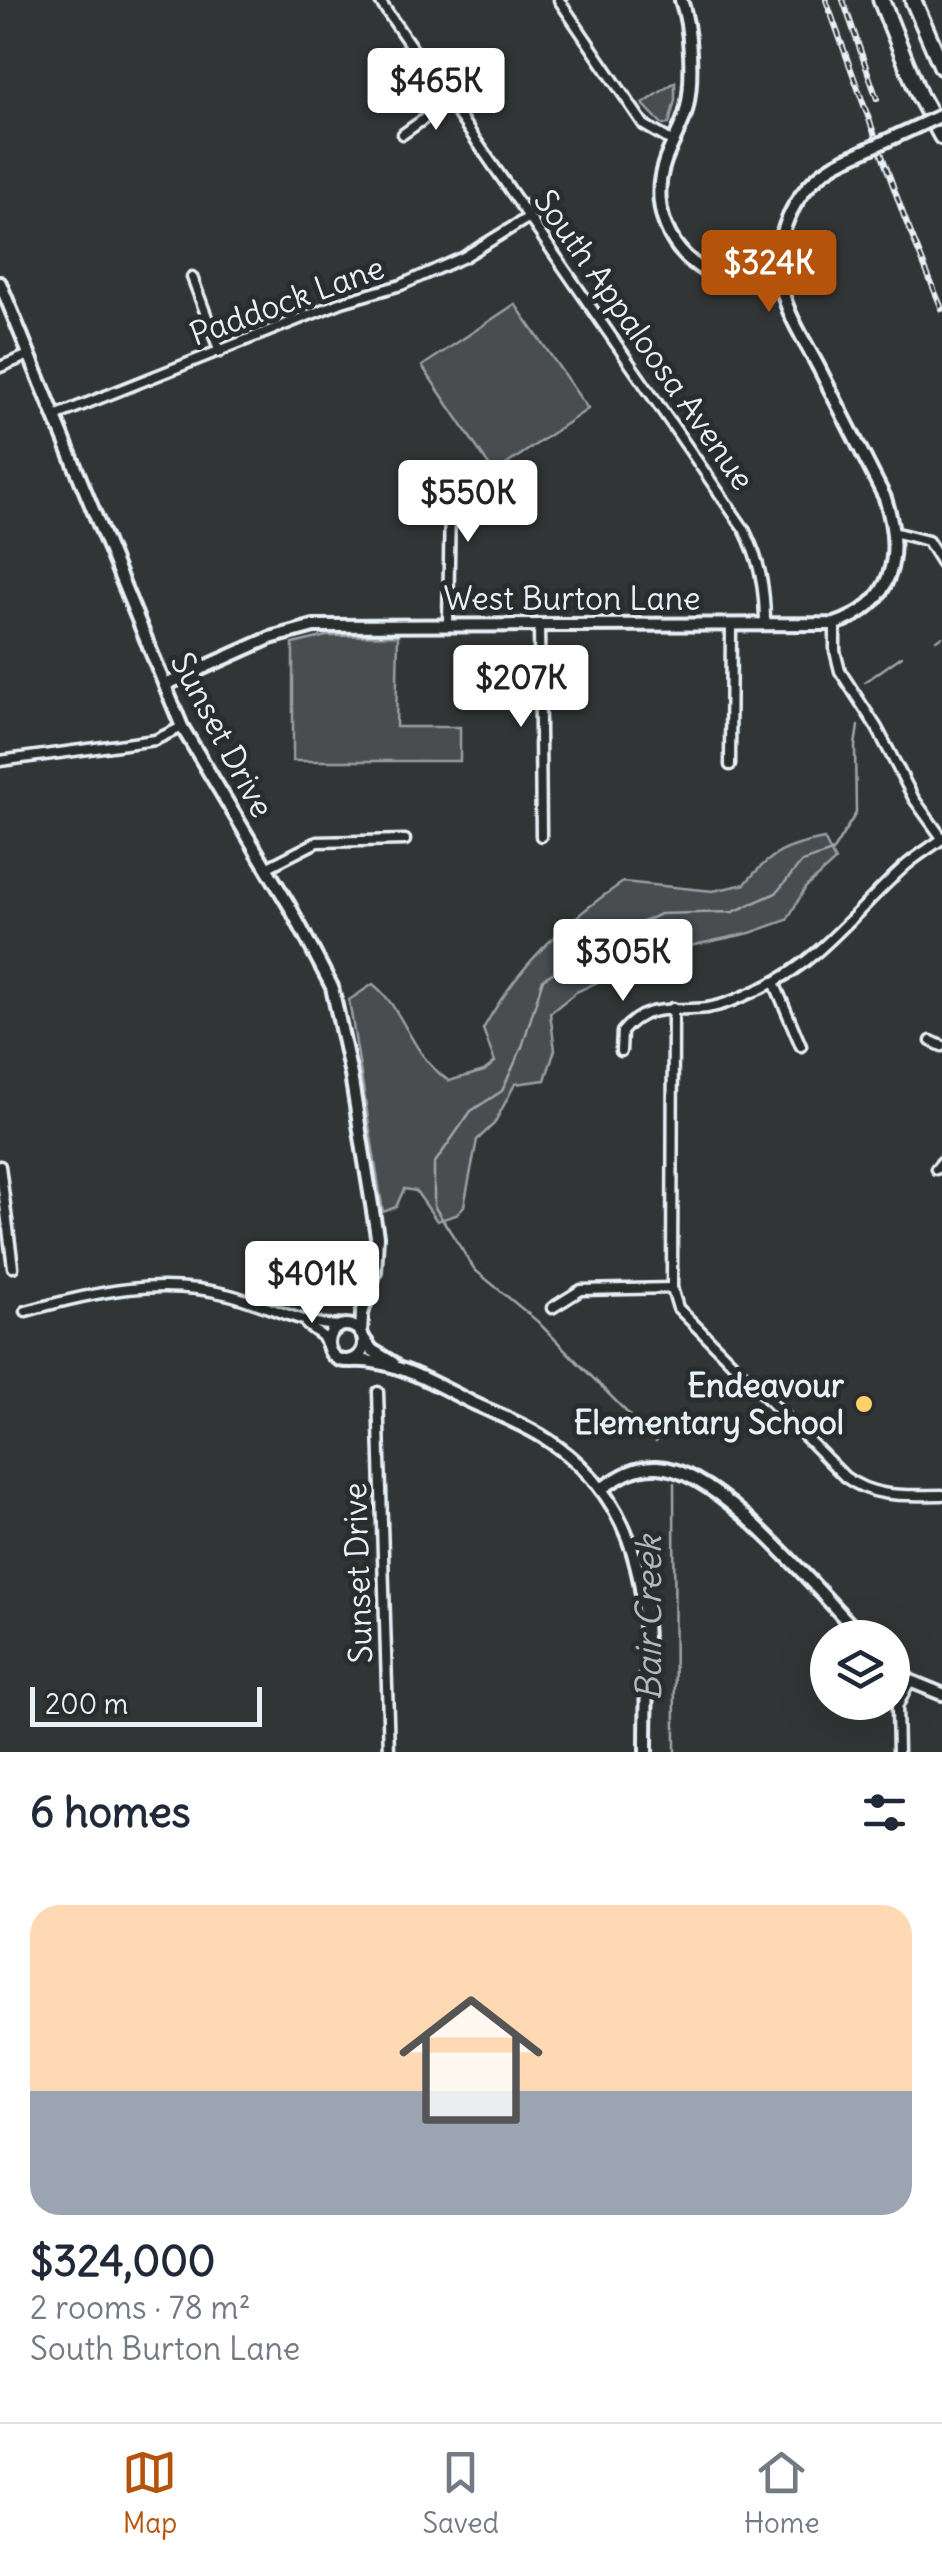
<!DOCTYPE html>
<html lang="en">
<head>
<meta charset="utf-8">
<style>
	:root { --surface:#fff; --page:#f6f6f7; --text:#1f2937; --muted:#747a83; --line:#e0e1e3; --accent:#b45309 }
	body { margin:0; font-family:Delius,sans-serif; background:var(--page); color:var(--text); height:100vh; display:flex; flex-direction:column; font-size:38px; white-space:nowrap }
	* { box-sizing:border-box; margin:0 }
	p { font-size:32px; color:var(--muted) }
	.icon { flex:none; width:55px; height:55px; fill:none; stroke:currentColor; stroke-width:2; stroke-linecap:round; stroke-linejoin:round }
	.map { position:relative; height:1752px; overflow:hidden }
	.drawer { display:flex; flex-direction:column; background:var(--surface); flex:1 }
	.drawer>* { flex:none }
	.controls { position:absolute; left:810px; top:1620px; display:grid; gap:20px }
	.controls a { display:grid; place-items:center; width:100px; height:100px; border-radius:50%; background:var(--surface); box-shadow:0 10px 40px #0002; font-size:50px }
	.scale { position:absolute; left:30px; bottom:25px; width:232px; box-sizing:border-box; padding-left:10px; border:5px solid #e8f1f8; border-top:0; font-size:28px; line-height:35px; white-space:nowrap; color:#e8f1f8; -webkit-text-stroke:8px #2a2d2e; paint-order:stroke }
	.price { position:absolute; translate:-50% -85px; padding:0 22px; border-radius:10px; background:#fff; color:#222; font-size:32px; line-height:65px; filter:drop-shadow(0 2px 5px #0008) }
	.price::after { content:''; position:absolute; left:50%; top:60px; width:30px; height:22px; margin-left:-15px; background:inherit; clip-path:polygon(0 0,100% 0,50% 100%) }
	.price.selected { background:var(--accent); color:#fff }
	ul { padding:0; list-style:none }
	li { display:grid; align-content:center; gap:20px; height:530px; padding:0 30px }
	li span { display:grid; place-items:center; height:310px; border-radius:30px; color:#555 }
	li>.icon { margin-inline-start:auto }
	span .icon { width:180px; height:180px; fill:#fffc; stroke-width:1 }
	li b { font-size:42px }
	h2 { display:flex; justify-content:space-between; align-items:center; height:120px; padding:0 30px; font-size:42px }
	.dock { display:flex; justify-content:space-around; align-items:center; height:140px; border-top:2px solid var(--line); background:var(--surface); font-size:28px; color:var(--muted) }
	.dock a { display:grid; justify-items:center; gap:5px }
	.dock .selected { color:var(--accent) }
	.map>svg:first-child { display:block }
	.green { fill:#494d4f; stroke:#989fa4; stroke-width:2.5 }
	.lines { fill:none; stroke-linecap:round; stroke-linejoin:round }
	.stream { stroke:#9fa5aa; stroke-width:2.5 }
	.street-casing { stroke:#e8f1f8; stroke-width:15 }
	.secondary-casing { stroke:#e8f1f8; stroke-width:18 }
	.highway-casing { stroke:#e8f1f8; stroke-width:21 }
	.street { stroke:#2a2d2e; stroke-width:8 }
	.secondary { stroke:#2a2d2e; stroke-width:10 }
	.highway { stroke:#2a2d2e; stroke-width:14 }
	.rail-casing { stroke:#e8f1f8; stroke-width:6 }
	.rail { stroke:#2a2d2e; stroke-width:2.5; stroke-dasharray:8; stroke-linecap:butt }
	.secondary-bridge-casing { stroke:#e8f1f8; stroke-width:18; stroke-linecap:butt }
	.secondary-bridge { stroke:#2a2d2e; stroke-width:10 }
	.poi-dot { fill:#ffd166; stroke:#2a2d2e; stroke-width:4 }
	.labels { text-anchor:middle; stroke-width:10; stroke-linejoin:round; paint-order:stroke }
	.street-label { font-size:32px; fill:#e8f1f8; stroke:#2a2d2e }
	.poi-label { font-size:32px; font-weight:bold; fill:#e8f1f8; stroke:#2a2d2e; text-anchor:end }
	.water-label { font-size:35px; font-style:italic; fill:#b1b8be; stroke:#2a2d2e }
</style>
</head>
<body>
<div class="map">
<svg width="942" height="1752" viewBox="0 0 942 1752">
	<rect width="100%" height="100%" fill="#323536"/>
	<filter id="ink" filterUnits="userSpaceOnUse"><feTurbulence type="fractalNoise" baseFrequency=".01" numOctaves="2"/><feDisplacementMap in="SourceGraphic" scale="20" xChannelSelector="R" yChannelSelector="G"/><feConvolveMatrix kernelMatrix="1 2 1 2 8 2 1 2 1" color-interpolation-filters="sRGB"/></filter>
	<g filter="url(#ink)">
		<g class="green">
			<polygon points="675,82 675,100 669,124 663,125 643,104"/>
			<polygon points="515,304 588,409 494,473 422,366"/>
			<polygon points="398,635 396,727 460,727 460,761 293,761 293,644 326,636"/>
			<path d="M824,839L835,861L806,887L787,920L750,933L662,952L576,992L550,1013L555,1050L545,1080L515,1084L494,1124L477,1140L464,1206L456,1215L437,1221L416,1191L404,1189L396,1207L383,1212L349,1000L373,984C407,1012 407,1051 449,1081L484,1071L495,1062L483,1029C518,966 564,922 623,882L713,891L745,884C769,854 786,846 824,839Z"/>
		</g>
		<g class="lines">
			<g class="stream">
				<polyline points="936,640 942,637"/>
				<polyline points="865,682 902,656"/>
				<polyline points="656,1442 537,1321 475,1270 434,1206 434,1164 471,1111 502,1091 522,1047 543,979 605,940 660,914 733,912 776,893 802,862 832,852 856,813 855,746 858,726"/>
				<polyline points="674,1483 675,1752"/>
			</g>
			<g class="street-casing">
				<g id="street">
					<path d="M379,0L744,529C760,561 765,588 765,624"/>
					<polyline points="559,0 644,125 673,142"/>
					<polyline points="403,134 448,102"/>
					<polyline points="192,277 220,352"/>
					<polyline points="0,367 29,355"/>
					<polyline points="55,416 342,302 401,285 464,257 529,217"/>
					<polyline points="437,483 450,502 448,624"/>
					<polyline points="893,532 928,541 942,563"/>
					<polyline points="539,624 541,836"/>
					<polyline points="835,624 835,651 840,671 877,728 914,799 942,838"/>
					<polyline points="0,761 155,740 182,727"/>
					<polyline points="730,765 731,624"/>
					<polyline points="266,868 317,842 405,840"/>
					<polyline points="774,982 801,1046"/>
					<path d="M673,1008L672,1288L678,1308L845,1477C875,1499 906,1495 942,1495"/>
					<polyline points="931,1041 942,1046"/>
					<path d="M621,1051L622,1032C646,1002 673,1012 707,1008C727,1005 746,995 764,987C818,963 861,905 905,866C916,856 930,848 942,839"/>
					<polyline points="0,1166 13,1267"/>
					<polyline points="936,1169 942,1162"/>
					<polyline points="552,1308 581,1290 672,1288"/>
					<path d="M26,1311C95,1292 159,1277 230,1295C268,1305 301,1325 341,1326"/>
					<polyline points="307,1325 322,1336 329,1349"/>
					<polyline points="378,1392 389,1752"/>
					<polyline points="898,1752 897,1707 910,1681"/>
				</g>
			</g>
			<g class="secondary-casing">
				<g id="secondary">
					<path d="M681,0C691,28 693,78 687,107C683,128 670,144 664,164C648,213 675,266 726,279C743,283 762,276 780,278"/>
					<polyline points="0,283 182,727 290,907 332,987 351,1075 377,1236 375,1271 362,1314 361,1334"/>
					<path d="M165,685L270,638L314,626L835,624C895,604 903,553 885,498C863,454 841,411 819,368C804,339 783,310 780,277C774,224 803,175 853,156"/>
					<circle cx="346" cy="1343" r="18"/>
					<polyline points="364,1339 372,1350 393,1363"/>
					<path d="M351,1361C394,1358 436,1385 473,1403C501,1416 530,1427 555,1445C661,1520 646,1637 646,1752"/>
					<path d="M601,1489C619,1477 635,1466 657,1467C720,1469 818,1592 863,1638"/>
					<polyline points="892,1666 910,1681 942,1694"/>
				</g>
			</g>
			<g class="highway-casing">
				<g id="highway">
					<polyline points="881,0 919,95 942,137"/>
					<polyline points="913,0 942,67"/>
				</g>
			</g>
			<use href="#street" class="street"/>
			<use href="#secondary" class="secondary"/>
			<use href="#highway" class="highway"/>
			<g class="rail-casing">
				<g id="rail">
					<polyline points="826,0 905,219 942,309"/>
					<polyline points="843,0 877,99"/>
				</g>
			</g>
			<use href="#rail" class="rail"/>
			<g class="secondary-bridge-casing">
				<polyline id="secondary-bridge" points="853,156 942,115"/>
			</g>
			<use href="#secondary-bridge" class="secondary-bridge"/>
		</g>
	</g>
	<circle class="poi-dot" cx="864" cy="1404" r="10"/>
	<g class="labels">
		<g class="street-label">
			<text transform="translate(287 301) rotate(-20)" y="11">Paddock Lane</text>
			<text transform="translate(644 340) rotate(55)" y="11">South Appaloosa Avenue</text>
			<text x="572" y="610">West Burton Lane</text>
			<text transform="translate(222 735) rotate(62)" y="11">Sunset Drive</text>
			<text transform="translate(358 1573) rotate(-92)" y="11">Sunset Drive</text>
		</g>
		<g class="poi-label">
			<text x="844" y="1397">Endeavour<tspan x="844" dy="37">Elementary School</tspan></text>
		</g>
		<g class="water-label">
			<text transform="translate(649 1618) rotate(-90)" y="12">Bair Creek</text>
		</g>
	</g>
</svg>
<div class="controls">
<a><svg class="icon" aria-label="layers" viewBox="0 0 24 24"><path d="M12 4l9 5-9 5-9-5zM3 14l9 5 9-5"/></svg></a>
</div>
<div class="scale">200 m</div>
<b class="price" style="left:436px;top:133px">$465K</b>
<b class="price selected" style="left:769px;top:315px">$324K</b>
<b class="price" style="left:468px;top:545px">$550K</b>
<b class="price" style="left:521px;top:730px">$207K</b>
<b class="price" style="left:623px;top:1004px">$305K</b>
<b class="price" style="left:312px;top:1326px">$401K</b>
</div>
<section class="drawer">
<h2>6 homes<svg class="icon" aria-label="filters" viewBox="0 0 24 24"><path d="M4 7h16M4 17h16"/><circle cx="9" cy="7" r="2"/><circle cx="15" cy="17" r="2"/></svg></h2>
<ul>
<li><span style="background:linear-gradient(#ffd9b3 60%,#9aa5b1 0)"><svg class="icon" aria-label="home" viewBox="0 0 24 24"><path d="M3 11l9-7 9 7M6 9v11h12V9"/></svg></span><div><b>$324,000</b><p>2 rooms · 78 m²</p><p>South Burton Lane</p></div></li>
</ul>
</section>
<nav class="dock">
<a class="selected"><svg class="icon" aria-label="map" viewBox="0 0 24 24"><path d="M3 6l6-2 6 2 6-2v14l-6 2-6-2-6 2zM9 4v14M15 6v14"/></svg>Map</a>
<a><svg class="icon" aria-label="saved" viewBox="0 0 24 24"><path d="M7 4h10v16l-5-4-5 4z"/></svg>Saved</a>
<a><svg class="icon" aria-label="home" viewBox="0 0 24 24"><path d="M3 11l9-7 9 7M6 9v11h12V9"/></svg>Home</a>
</nav>
</body>
</html>
